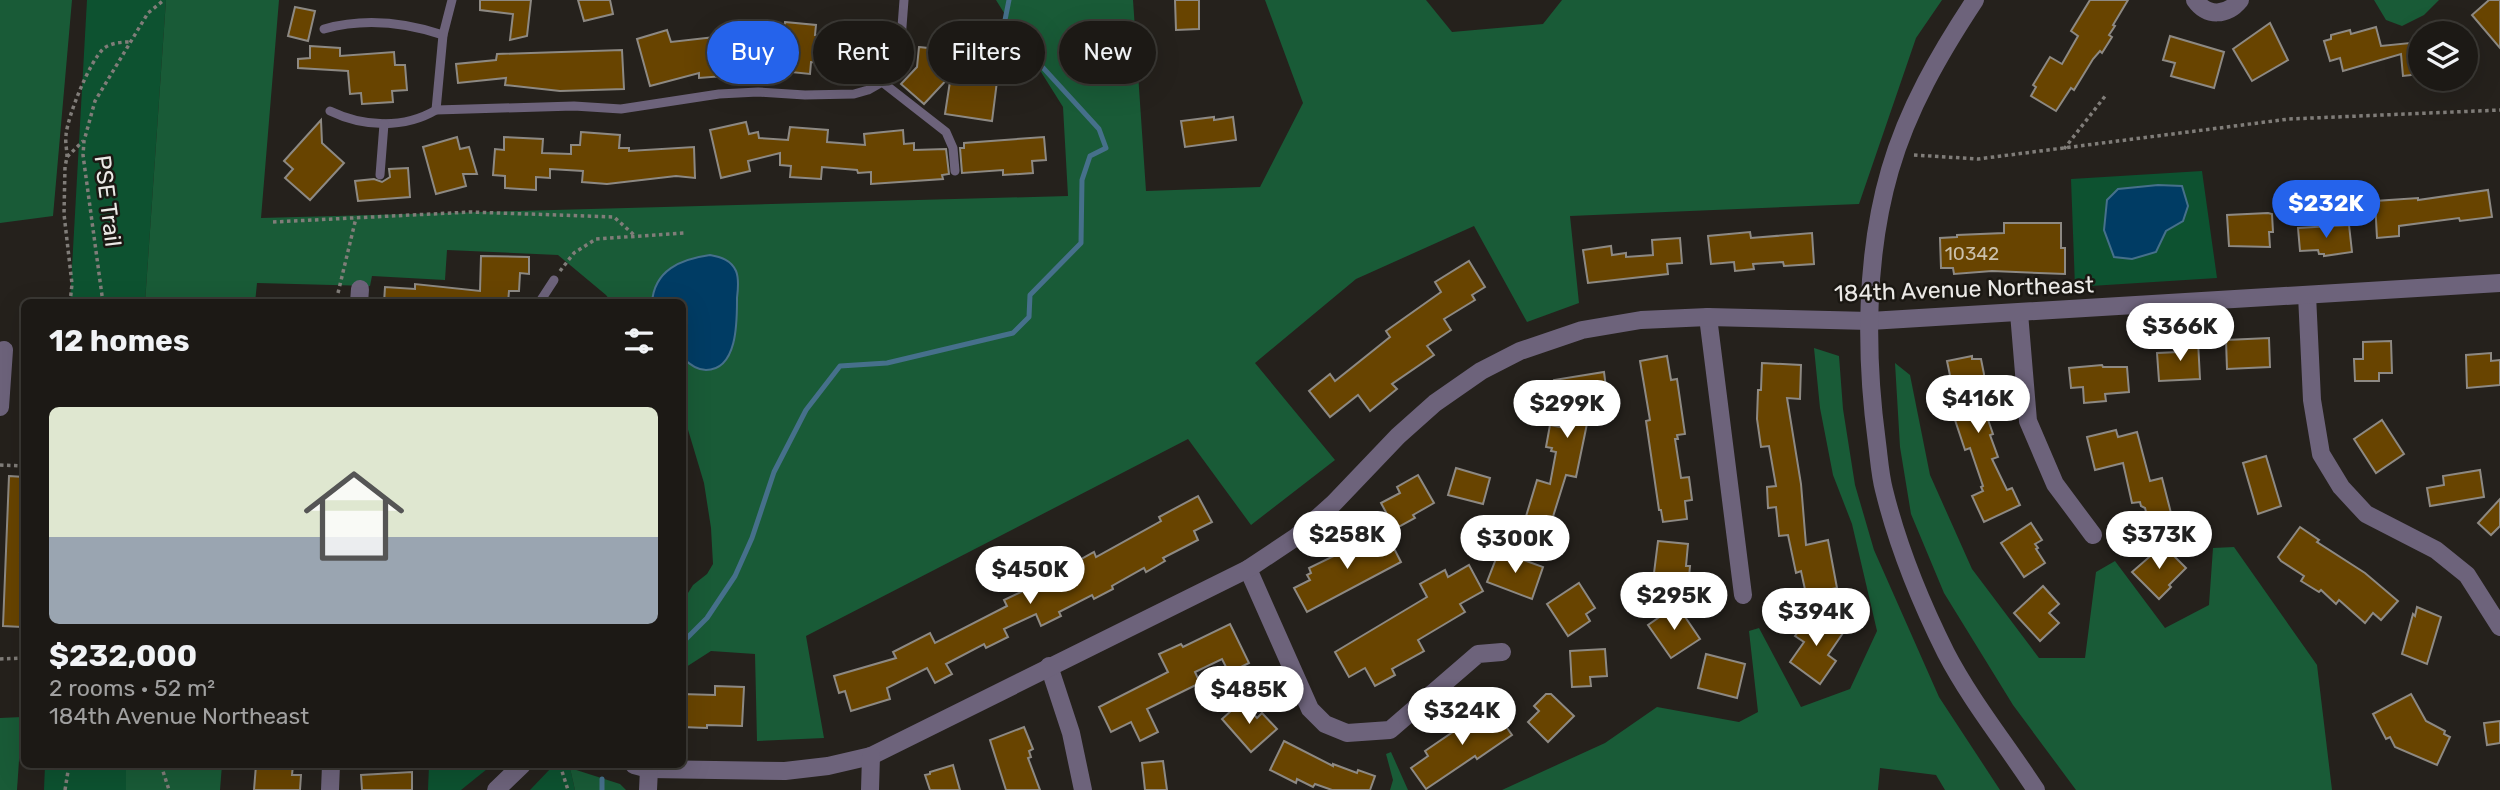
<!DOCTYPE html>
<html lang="en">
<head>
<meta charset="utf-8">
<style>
	:root { --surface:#1c1915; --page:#292622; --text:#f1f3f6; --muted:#a0a0a0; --line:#3a3834; --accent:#2563eb }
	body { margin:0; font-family:Rubik,sans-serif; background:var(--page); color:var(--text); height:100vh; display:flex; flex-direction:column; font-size:26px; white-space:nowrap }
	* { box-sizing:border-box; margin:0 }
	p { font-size:23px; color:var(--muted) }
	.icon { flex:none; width:38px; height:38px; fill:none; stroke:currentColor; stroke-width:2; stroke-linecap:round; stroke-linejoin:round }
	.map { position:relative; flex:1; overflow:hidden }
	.panel { position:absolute; left:21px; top:299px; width:665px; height:469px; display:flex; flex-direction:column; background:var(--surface); border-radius:10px; box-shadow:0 7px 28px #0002,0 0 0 2px var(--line) }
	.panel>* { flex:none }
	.top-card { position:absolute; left:707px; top:21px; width:665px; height:63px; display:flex; gap:14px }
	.controls { position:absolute; left:2408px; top:21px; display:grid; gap:14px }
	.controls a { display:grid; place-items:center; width:70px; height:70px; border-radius:50%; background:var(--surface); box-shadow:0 7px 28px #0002,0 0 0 2px var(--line); font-size:35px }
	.price { position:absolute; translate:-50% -60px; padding:0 16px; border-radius:24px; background:#fff; color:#222; font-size:23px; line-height:46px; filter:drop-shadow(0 2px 4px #0008) }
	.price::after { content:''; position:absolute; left:50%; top:42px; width:21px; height:16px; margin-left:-10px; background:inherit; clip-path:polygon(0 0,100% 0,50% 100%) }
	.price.on { background:var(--accent); color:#fff }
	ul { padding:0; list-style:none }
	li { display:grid; align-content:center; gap:14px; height:371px; padding:0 28px }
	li+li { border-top:2px solid var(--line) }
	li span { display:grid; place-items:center; height:217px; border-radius:10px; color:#555 }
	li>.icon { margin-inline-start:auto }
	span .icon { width:126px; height:126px; fill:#fffc; stroke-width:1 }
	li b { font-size:30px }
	h2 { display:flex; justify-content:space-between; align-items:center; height:84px; padding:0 28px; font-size:30px }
	.pill { padding:0 24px; border-radius:32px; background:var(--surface); box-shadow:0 7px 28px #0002,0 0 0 2px var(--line); font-size:24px; line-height:63px }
	.pill.on { background:var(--accent); color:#fff }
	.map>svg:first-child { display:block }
	.green { fill:#0d5230; fill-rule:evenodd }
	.forest { fill:#195b37 }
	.water { fill:#003c64; stroke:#46708b; stroke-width:2 }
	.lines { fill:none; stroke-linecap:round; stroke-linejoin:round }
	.stream { stroke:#46708b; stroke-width:5 }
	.building { fill:#684400; stroke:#8d8983; stroke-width:2 }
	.path { stroke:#807d79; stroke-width:3.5; stroke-dasharray:3.5 3.5; stroke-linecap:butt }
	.service { stroke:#6d637b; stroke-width:9 }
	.minor { stroke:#6d637b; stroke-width:18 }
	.tertiary { stroke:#6d637b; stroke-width:18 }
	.labels { text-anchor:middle; stroke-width:5; stroke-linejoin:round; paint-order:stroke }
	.number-label { font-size:19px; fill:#cac0ac }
	.street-label { font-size:23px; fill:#ebe9e6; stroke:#1b1813 }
</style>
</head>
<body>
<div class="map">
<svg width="2500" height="790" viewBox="0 0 2500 790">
	<rect width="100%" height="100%" fill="#25211c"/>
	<g class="green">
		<polygon points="87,0 166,0 145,303 70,303"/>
		<path d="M2202,171L2217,278L2075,287L2071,179ZM2158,185L2182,186L2183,220L2166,231L2156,252L2118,189Z"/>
		<polygon points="45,765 126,765 126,790 44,790"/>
		<polygon points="429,765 492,765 461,790 428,790"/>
		<polygon points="566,765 570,768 575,790 530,790 552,767"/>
	</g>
	<g class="forest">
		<polygon points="0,0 72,0 53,216 0,223"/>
		<path d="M166,0H279L261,218L1068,196L1063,107L996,0H1133L1146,191L1260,187L1303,103L1265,0H1426L1452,32L1543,24L1562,0H1942L1916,38L1859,204L1570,216L1579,303L1527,322L1474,226L1356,279L1255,363L1335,460L1251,525L1188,439L806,636L824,738L757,741L755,654L711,651L683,669V601L693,585L707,574L713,564L711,528L704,483L683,413V358L685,361L722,364L730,352L736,333L710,255C681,259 654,270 652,303H612L606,295L558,255L447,250L445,280L372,276L370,286L257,283L255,303H145Z"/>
		<polygon points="2374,0 2439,0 2424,15 2402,26 2386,20"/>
		<polygon points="1814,348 1839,356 1843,409 1855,485 1874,550 1939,697 2000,790 1945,790 1936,775 1880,768 1878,790 1502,790 1605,743 1657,707 1739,722 1758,712 1749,631 1759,628 1801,707 1850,689 1877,631 1852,524 1833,475 1820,408"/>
		<polygon points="1895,363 1910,375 1930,475 1972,569 2039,658 2085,658 2096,572 2115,561 2165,628 2209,605 2213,548 2234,547 2317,665 2332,790 2076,790 2013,705 1944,593 1911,514 1900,447"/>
		<polygon points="22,717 17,790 0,790 0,718"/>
		<polygon points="1391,752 1408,790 1390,790 1393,780 1386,754"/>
		<polygon points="126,765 222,765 220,790 126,790"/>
		<polygon points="570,768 620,784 626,790 575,790"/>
	</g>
	<g class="water">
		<polygon points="2158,185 2182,186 2188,206 2183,221 2166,231 2156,252 2132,259 2114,257 2104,230 2107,200 2118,189"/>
		<path d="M710,255C721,257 731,260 736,271C739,278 738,290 737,298C737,320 738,370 706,370C697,370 689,364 683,358L682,303H652C654,270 681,259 710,255Z"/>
	</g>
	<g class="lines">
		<g class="stream">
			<polyline points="682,643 707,618 735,576 752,538 774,472 806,410 840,366 887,363 1013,333 1029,317 1030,295 1081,243 1082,180 1090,156 1106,148 1099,129 1004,25 1009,0"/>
			<polyline points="602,790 602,779"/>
		</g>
	</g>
	<g class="building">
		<polygon points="480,0 531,0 527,36 510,40 513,14 480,10"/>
		<polygon points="578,0 610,0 613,14 584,21"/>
		<polygon points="1175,0 1199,0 1199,29 1176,30"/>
		<polygon points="2090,0 2128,0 2113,25 2115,26 2109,35 2112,37 2102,53 2100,51 2093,59 2074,90 2071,88 2056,111 2031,96 2036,87 2033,85 2050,57 2062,64 2078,36 2071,31"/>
		<polygon points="2489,0 2500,0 2500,48 2472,15"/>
		<polygon points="295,7 315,11 308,41 288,36"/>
		<polygon points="785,22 816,25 815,35 854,38 852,61 824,59 823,63 811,62 810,74 762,69 762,73 699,78 699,73 650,86 637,39 667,30 671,42 715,37 784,33"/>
		<polygon points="2270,23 2288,60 2252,81 2233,49"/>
		<polygon points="2376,27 2381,46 2420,42 2420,74 2403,76 2401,54 2343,71 2340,58 2330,61 2324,41 2331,39 2331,35 2350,30 2351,34"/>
		<polygon points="2170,36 2224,52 2214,88 2171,76 2175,63 2163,60"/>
		<polygon points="310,46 340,48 340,56 394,52 395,65 405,65 407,90 392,91 393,102 362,104 361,93 350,94 348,71 298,68 298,59 310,58"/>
		<polygon points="919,47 937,49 936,62 985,69 983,79 997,81 992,121 945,114 951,75 924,104 901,84 917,67"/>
		<polygon points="622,50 624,89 560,91 505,85 506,78 458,83 456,64 496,60 497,54"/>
		<polygon points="1214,117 1214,120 1233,117 1236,140 1185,147 1181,121"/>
		<polygon points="321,120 322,143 344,163 310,200 285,178 293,169 284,161"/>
		<polygon points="746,122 749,134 758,132 759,138 788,140 790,127 828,130 827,142 865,145 864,134 903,130 904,144 914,143 914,150 946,149 949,174 942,175 943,179 871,184 871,172 858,173 857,170 822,167 821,179 790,177 791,166 780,165 780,153 748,161 750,171 721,178 710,130"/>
		<polygon points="581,132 620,135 619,148 629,148 629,151 694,147 695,178 676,176 607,184 582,182 583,171 550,169 550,178 536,177 536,190 505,188 505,176 493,175 495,149 504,150 504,137 543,139 542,153 571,154 571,145 580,145"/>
		<polygon points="457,137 460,149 469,147 477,174 463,174 466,186 436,194 423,147"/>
		<polygon points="1044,137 1046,160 1032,161 1033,173 1003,175 1003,170 962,173 960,148 964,148 964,143"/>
		<polygon points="408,168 410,197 358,201 355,181 374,179 382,182 390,177 389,169"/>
		<polygon points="2488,190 2492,217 2460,221 2459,218 2399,226 2399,236 2377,238 2375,201 2418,198 2418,200"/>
		<polygon points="2268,213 2272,214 2273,232 2269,232 2270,247 2229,246 2227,215"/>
		<polygon points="2004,223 2061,223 2061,248 2065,248 2065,274 1992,271 1954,274 1953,268 1941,268 1940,238 1957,237 1957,235 2004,233"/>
		<polygon points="2349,225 2352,252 2324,256 2324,254 2319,254 2318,250 2300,251 2298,228"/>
		<polygon points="1750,232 1751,238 1812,233 1814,264 1784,266 1783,262 1753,264 1754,269 1735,271 1734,262 1711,264 1708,236"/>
		<polygon points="1680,238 1682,263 1667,264 1668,274 1588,283 1583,250 1611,246 1612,255 1626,253 1626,257 1653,255 1652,240"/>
		<polygon points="481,256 529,257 529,274 520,273 519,291 509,291 508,303 384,303 385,287 415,289 415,284 480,291"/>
		<polygon points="1469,261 1485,287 1472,295 1475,300 1444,319 1451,330 1427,346 1434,355 1392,384 1397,389 1370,411 1358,395 1330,417 1309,391 1330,374 1335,381 1390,337 1386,331 1441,292 1435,282"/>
		<polygon points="2269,338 2270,367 2227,369 2226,340"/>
		<polygon points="2198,341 2200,379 2159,381 2157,353 2178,352 2177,343"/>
		<polygon points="2391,341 2392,373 2379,373 2379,381 2355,381 2354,359 2363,359 2363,342"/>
		<polygon points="2491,353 2491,361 2500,360 2500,385 2467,388 2466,355"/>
		<polygon points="1667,356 1671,380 1677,379 1685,434 1677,435 1678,439 1675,439 1681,478 1689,477 1692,500 1685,501 1687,519 1663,522 1661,510 1659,510 1646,421 1650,420 1640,361"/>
		<polygon points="1972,356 1972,359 1981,359 1984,374 1984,382 1980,382 1985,411 1993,434 1990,435 1998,457 1992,459 2007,490 2012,488 2020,505 1984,522 1972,496 1983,491 1981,487 1983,486 1970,448 1965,450 1950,405 1946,405 1942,387 1952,385 1947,361"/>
		<polygon points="1762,363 1801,365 1800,399 1787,398 1801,484 1806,545 1828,540 1837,588 1806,594 1801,571 1796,573 1788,535 1779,536 1776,507 1768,508 1767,487 1776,486 1769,446 1761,447 1757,419 1758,390 1761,390"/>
		<polygon points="2102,365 2103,367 2127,367 2129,392 2105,394 2106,401 2084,403 2083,387 2071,388 2069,368"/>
		<polygon points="1604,372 1609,411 1589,414 1576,477 1566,475 1551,523 1552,531 1524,523 1537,480 1550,484 1556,452 1551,451 1552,448 1546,447 1550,425 1560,427 1554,380"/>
		<polygon points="2382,420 2404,454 2376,473 2354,439"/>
		<polygon points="2116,430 2118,437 2137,432 2150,481 2162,478 2172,517 2149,523 2145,508 2141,506 2140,502 2132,503 2123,463 2095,470 2087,437"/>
		<polygon points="2266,456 2281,506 2258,514 2243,463"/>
		<polygon points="1456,468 1490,478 1483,504 1448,495"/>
		<polygon points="2480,470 2484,497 2430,506 2427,488 2444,485 2443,476"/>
		<polygon points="1418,475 1434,503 1413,515 1415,518 1395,529 1381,503 1400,493 1397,487"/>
		<polygon points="9,476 24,477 20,552 24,552 22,627 3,626"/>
		<polygon points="1198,496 1212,522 1194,531 1198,540 1163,558 1165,561 1146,572 1144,568 1112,586 1113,589 1094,599 1092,595 1059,612 1061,616 1041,626 1036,614 1004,629 1008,637 986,648 984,644 946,664 952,674 935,683 927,668 887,688 890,699 851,711 845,691 839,693 834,676 896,658 893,652 930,633 935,643 1007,606 1004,600 1069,569 1067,567 1094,552 1096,557 1161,521 1159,517"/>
		<polygon points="2500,499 2500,526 2491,535 2478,523"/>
		<polygon points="2031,523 2042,540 2035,544 2038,548 2036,549 2045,563 2024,577 2001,543"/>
		<polygon points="2300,527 2319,540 2317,542 2365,573 2398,601 2381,620 2373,613 2365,623 2339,600 2336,604 2321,590 2319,592 2301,581 2304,576 2281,561 2278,557"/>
		<polygon points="1385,531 1401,562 1307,612 1294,588 1310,580 1307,575 1311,573 1309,568"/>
		<polygon points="1658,541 1688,544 1686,566 1690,566 1688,588 1664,586 1665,582 1653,581"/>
		<polygon points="2163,545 2186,568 2169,585 2171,587 2159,599 2132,572"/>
		<polygon points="1499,551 1543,567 1532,599 1487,582"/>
		<polygon points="1469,565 1483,591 1460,604 1465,612 1418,640 1424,651 1392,669 1395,675 1375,686 1365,668 1349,677 1335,652 1427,597 1420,584 1445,570 1448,577"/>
		<polygon points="1579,583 1595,608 1586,614 1590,621 1568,636 1547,604"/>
		<polygon points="2043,586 2059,604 2049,613 2059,623 2040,641 2014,613"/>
		<polygon points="1677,605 1700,639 1671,658 1648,625"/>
		<polygon points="2417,607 2441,617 2427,664 2402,654 2413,614 2415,616"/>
		<polygon points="1813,612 1843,633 1828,655 1836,661 1820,684 1790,662 1804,642 1795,636"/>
		<polygon points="1230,624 1249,663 1229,673 1222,659 1195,672 1200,683 1147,709 1158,732 1140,741 1131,722 1111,732 1099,707 1168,672 1159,654 1181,644 1183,647"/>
		<polygon points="1605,649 1607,676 1590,677 1591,686 1572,687 1570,651"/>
		<polygon points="1706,654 1745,664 1737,698 1698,688"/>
		<polygon points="715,686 744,687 742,726 707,725 707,728 682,727 682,694 715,695"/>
		<polygon points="1546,694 1551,694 1574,716 1548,742 1528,722 1539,711 1534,706"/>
		<polygon points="2411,694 2426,721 2445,731 2444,734 2450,737 2437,765 2395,747 2390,737 2386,739 2373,714"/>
		<polygon points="1242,701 1257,718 1262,713 1277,729 1251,752 1222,719"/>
		<polygon points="1493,708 1512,735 1477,759 1475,756 1426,789 1411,768 1428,756 1425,751 1457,729 1455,727 1473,714 1477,719"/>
		<polygon points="2500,721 2500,743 2487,745 2484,723"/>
		<polygon points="1024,727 1033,749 1029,751 1031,757 1028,758 1040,790 1006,790 990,740"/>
		<polygon points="1284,741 1333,766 1333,764 1357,773 1358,770 1375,776 1370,790 1332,790 1315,784 1313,787 1297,779 1296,783 1270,770"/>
		<polygon points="1163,761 1167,790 1145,790 1142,763"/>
		<polygon points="256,765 293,765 292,775 301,775 300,790 254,790"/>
		<polygon points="953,765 960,790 930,790 925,775 930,774 930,772"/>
		<polygon points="412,772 412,790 362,790 361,775"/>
	</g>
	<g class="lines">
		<g class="path">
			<polyline points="2064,149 2106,95"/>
			<polyline points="1914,155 1978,159 2289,119 2500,110"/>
			<path d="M67,157C67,150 65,142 66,135C68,115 89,63 103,49C110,43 121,42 130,42"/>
			<polyline points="273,222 471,212 614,217 634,235"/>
			<polyline points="560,271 574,253 596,239 685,233"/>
			<polyline points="338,293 356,218"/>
			<polyline points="70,303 72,284 64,214 65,167 67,157 83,141"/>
			<polyline points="103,303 83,155 84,141 95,101 148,13 164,0"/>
			<polyline points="0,465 24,466"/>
			<polyline points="0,659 24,658"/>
			<polyline points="161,765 169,790"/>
			<polyline points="560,765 568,790"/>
			<polyline points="65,790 69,765"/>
		</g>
		<g class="service">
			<path d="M324,29C363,18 404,22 443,35"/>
			<polyline points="882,82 946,132 953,148 955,171"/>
			<polyline points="436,110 443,35 452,0"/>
			<path d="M330,111C363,127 404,129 436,110L574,106L621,109L719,94L758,92L805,95L854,94L868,90L882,82L893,65L901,40L904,0"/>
			<polyline points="380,175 384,124"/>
			<polyline points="539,303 554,280"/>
		</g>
		<g class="minor">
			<path d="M2195,0C2207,17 2227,16 2240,0"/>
			<polyline points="2307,295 2312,400 2321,454 2341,487 2366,514 2436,550 2467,575 2500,627"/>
			<polyline points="359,303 360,289"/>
			<polyline points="2019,313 2028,421 2055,484 2093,535"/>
			<polyline points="1708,317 1743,595"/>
			<polyline points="0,351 4,350 0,407"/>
			<polyline points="1248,569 1310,709 1325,724 1347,733 1390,730 1478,654 1502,652"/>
			<polyline points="1049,666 1071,733 1083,790"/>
			<polyline points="634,765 649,769 785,771 828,766 871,756 1248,569 1296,537 1334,503 1398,436 1435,403 1481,371 1520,351 1582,330 1641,320 1708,317 1870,321 2500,283"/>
			<polyline points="330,790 331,765"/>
			<polyline points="496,790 522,765"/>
			<polyline points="648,790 649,769"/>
			<polyline points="870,790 871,756"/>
		</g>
		<path class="tertiary" d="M1975,0C1940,53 1908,108 1890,170C1865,256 1865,354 1877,443C1879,458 1880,475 1884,490C1898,547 1920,601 1946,653C1971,701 2006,744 2036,790"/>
	</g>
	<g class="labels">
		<g class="number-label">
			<text x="1972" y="260">10342</text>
		</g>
		<g class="street-label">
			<text transform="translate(108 201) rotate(83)" y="8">PSE Trail</text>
			<text transform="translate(1964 289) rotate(-2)" y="8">184th Avenue Northeast</text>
		</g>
	</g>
</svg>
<div class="controls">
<a><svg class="icon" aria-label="layers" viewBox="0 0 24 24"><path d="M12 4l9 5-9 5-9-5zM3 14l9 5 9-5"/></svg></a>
</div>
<b class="price on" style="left:2326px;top:240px">$232K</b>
<b class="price" style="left:2180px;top:363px">$366K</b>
<b class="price" style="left:1978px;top:435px">$416K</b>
<b class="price" style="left:1567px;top:440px">$299K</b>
<b class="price" style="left:1347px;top:571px">$258K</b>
<b class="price" style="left:2159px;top:571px">$373K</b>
<b class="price" style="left:1515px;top:575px">$300K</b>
<b class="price" style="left:1030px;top:606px">$450K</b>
<b class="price" style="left:1674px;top:632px">$295K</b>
<b class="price" style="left:1816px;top:648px">$394K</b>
<b class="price" style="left:1249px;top:726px">$485K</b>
<b class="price" style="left:1462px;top:747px">$324K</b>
<div class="top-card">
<a class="pill on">Buy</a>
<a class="pill">Rent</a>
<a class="pill">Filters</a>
<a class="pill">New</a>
</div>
<section class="panel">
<h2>12 homes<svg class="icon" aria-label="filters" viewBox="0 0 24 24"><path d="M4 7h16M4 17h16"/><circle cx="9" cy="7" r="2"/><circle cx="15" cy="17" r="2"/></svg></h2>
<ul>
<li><span style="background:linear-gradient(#dfe7d0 60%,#9aa5b1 0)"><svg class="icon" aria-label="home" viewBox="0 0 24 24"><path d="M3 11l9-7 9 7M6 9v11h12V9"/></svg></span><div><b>$232,000</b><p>2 rooms · 52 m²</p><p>184th Avenue Northeast</p></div></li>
</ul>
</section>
</div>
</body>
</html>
